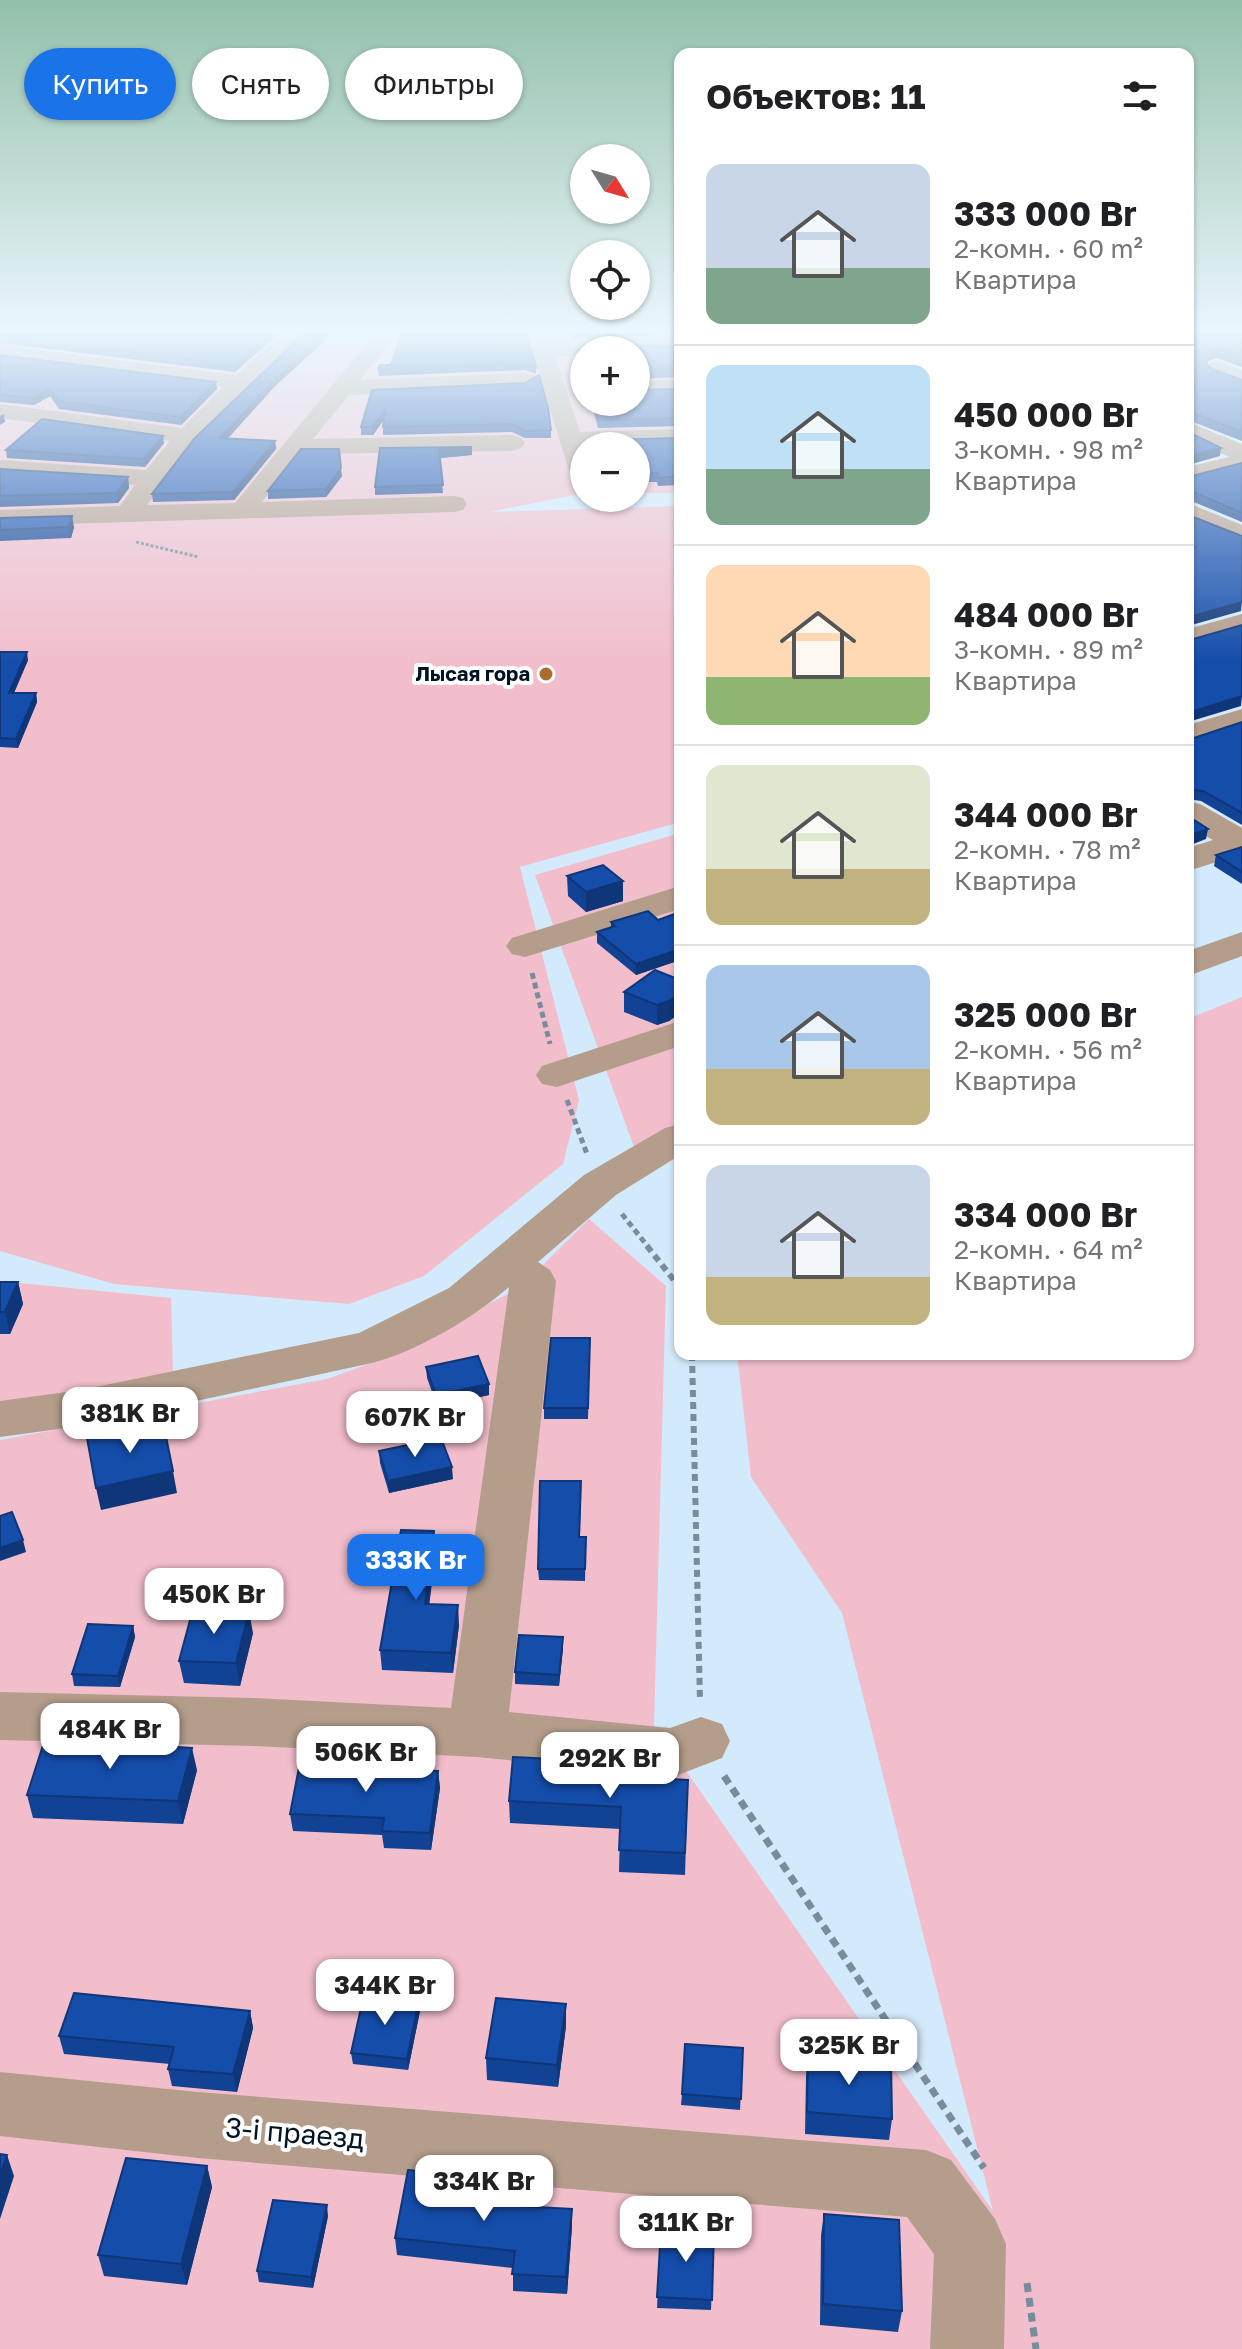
<!DOCTYPE html>
<html lang="ru">
<head>
<meta charset="utf-8">
<style>
	:root { --surface:#fff; --page:#f2f2f2; --text:#202124; --muted:#757577; --line:#e0e0e0; --accent:#1a73e8 }
	body { margin:0; font-family:"Golos Text",sans-serif; background:var(--page); color:var(--text); height:100vh; display:flex; flex-direction:column; font-size:30px; white-space:nowrap }
	* { box-sizing:border-box; margin:0 }
	p { font-size:26px; color:var(--muted) }
	.icon { flex:none; width:44px; height:44px; fill:none; stroke:currentColor; stroke-width:2; stroke-linecap:round; stroke-linejoin:round }
	.map { position:relative; flex:1; overflow:hidden }
	.side { position:absolute; left:674px; top:48px; width:520px; height:1312px; display:flex; flex-direction:column; background:var(--surface); border-radius:16px; box-shadow:0 2px 6px #0004 }
	.side>* { flex:none }
	.banner { position:absolute; left:24px; top:48px; width:530px; height:72px; display:flex; gap:16px }
	.needle { width:52px; rotate:127deg }
	.controls { position:absolute; left:570px; top:144px; display:grid; gap:16px }
	.controls a { display:grid; place-items:center; width:80px; height:80px; border-radius:50%; background:var(--surface); box-shadow:0 2px 6px #0004; font-size:40px }
	.price { position:absolute; translate:-50% -68px; padding:0 18px; border-radius:16px; background:#fff; color:#222; font-size:26px; line-height:52px; filter:drop-shadow(0 2px 4px #0008) }
	.price::after { content:''; position:absolute; left:50%; top:48px; width:24px; height:18px; margin-left:-12px; background:inherit; clip-path:polygon(0 0,100% 0,50% 100%) }
	.price.on { background:var(--accent); color:#fff }
	ul { padding:0; list-style:none }
	li { display:flex; align-items:center; gap:24px; height:200px; padding:0 32px }
	li+li { border-top:2px solid var(--line) }
	li span { display:grid; place-items:center; flex:none; width:224px; height:160px; border-radius:16px; color:#555 }
	li>.icon { margin-inline-start:auto }
	span .icon { width:96px; height:96px; fill:#fffc; stroke-width:1 }
	li b { font-size:34px }
	h2 { display:flex; justify-content:space-between; align-items:center; height:96px; padding:0 32px; font-size:34px }
	.chip { padding:0 28px; border-radius:36px; background:var(--surface); box-shadow:0 2px 6px #0004; font-size:28px; line-height:72px }
	.chip.on { background:var(--accent); color:#fff }
	.map>svg:first-child { display:block }
	.green { fill:#f2becc; fill-rule:evenodd }
	.lines { fill:none; stroke-linecap:round; stroke-linejoin:round }
	.path-far3 { stroke:#778d9d; stroke-width:3; stroke-dasharray:3 2; stroke-linecap:butt }
	.path-far2 { stroke:#778d9d; stroke-width:5; stroke-dasharray:6 4; stroke-linecap:butt }
	.path-far1 { stroke:#778d9d; stroke-width:6; stroke-dasharray:7 5; stroke-linecap:butt }
	.path { stroke:#778d9d; stroke-width:7; stroke-dasharray:9 6; stroke-linecap:butt }
	.minor { fill:#b59d8b; fill-rule:evenodd }
	.wall { fill:#124293 }
	.shaded-wall { fill:#0f3678 }
	.building { fill:#154dab; stroke:#0f3678; stroke-width:2 }
	.poi-dot { fill:#ab6c32; stroke:#fff; stroke-width:3 }
	.labels { text-anchor:middle; stroke-width:8; stroke-linejoin:round; paint-order:stroke }
	.far-poi-label { font-size:20px; font-weight:bold; fill:#001423; stroke:#fff; text-anchor:end }
	.near-street-label { font-size:28px; fill:#001423; stroke:#fff }
</style>
</head>
<body>
<div class="map">
<svg width="1242" height="2349" viewBox="0 0 1242 2349">
	<rect width="100%" height="100%" fill="#d3eafc"/>
	<g class="green">
		<path d="M0,334H680V493H636V446H584V493L489,512L680,506V822L520,867L579,1100L563,1164L424,1276L349,1304L114,1284L0,1251ZM584,350H636V402H584Z"/>
		<polygon points="680,833 680,1123 634,1147 535,875"/>
		<polygon points="1242,997 1242,2349 0,2349 0,1440 327,1379 382,1359 521,1287 589,1219 666,1286 654,1725 993,2211 842,1613 751,1477 737,1354 1188,1354 1188,1019"/>
		<polygon points="0,1281 171,1298 173,1371 19,1404 0,1404"/>
	</g>
	<g class="lines">
		<polyline class="path-far3" points="136,542 199,557"/>
		<g class="path-far2">
			<polyline points="532,973 550,1044"/>
			<polyline points="567,1100 587,1154"/>
			<polyline points="622,1214 649,1248"/>
		</g>
		<g class="path-far1">
			<polyline points="647,1246 677,1284 680,1294"/>
			<polyline points="692,1354 700,1701"/>
		</g>
		<g class="path">
			<polyline points="724,1776 984,2168"/>
			<polyline points="1027,2283 1036,2349"/>
		</g>
		<g class="minor">
			<polygon points="282,334 306,334 193,445 147,505 235,503 375,334 397,334 360,380 525,373 533,375 537,380 533,385 525,387 349,395 313,439 512,435 521,438 525,443 521,448 512,451 300,454 262,502 454,496 463,498 467,504 463,510 454,512 0,526 0,510 120,506 135,485 0,476 0,460 146,470 170,441 0,418 0,404 182,428 223,387 0,359 0,345 236,375"/>
			<polygon points="527,334 549,334 551,343 680,337 680,351 584,350 584,355 555,356 580,432 680,429 680,443 584,446 584,492 575,490"/>
			<polygon points="1218,361 1242,370 1242,385 1210,373 1206,368 1210,363"/>
			<polygon points="680,380 680,394 636,395 636,381"/>
			<polygon points="1188,422 1242,444 1242,469 1188,483 1188,467 1229,457 1188,438"/>
			<polygon points="1188,503 1242,525 1242,543 1188,521"/>
			<polygon points="1242,614 1242,632 1188,647 1188,629"/>
			<polygon points="1242,709 1242,729 1188,746 1188,725"/>
			<polygon points="1188,801 1200,804 1242,828 1242,854 1188,871 1188,848 1213,840 1188,826"/>
			<polygon points="680,886 680,909 525,957 512,954 506,946 512,938"/>
			<polygon points="1242,932 1242,956 1188,976 1188,951"/>
			<polygon points="680,1021 680,1046 557,1087 542,1084 536,1075 542,1066"/>
			<path d="M680,1124V1155L616,1195L538,1262L550,1270L556,1281L509,1712L670,1728L701,1717L722,1724L730,1741L722,1758L673,1777L477,1757L253,1746L0,1740V1692L253,1698L451,1708L509,1287C473,1318 418,1351 372,1363L81,1426L0,1437V1401L81,1390L359,1333L449,1288L584,1175L665,1128Z"/>
			<polygon points="0,2072 198,2092 926,2150 951,2160 995,2219 1006,2244 1004,2349 930,2349 934,2254 907,2217 198,2158 0,2136"/>
		</g>
	</g>
	<g class="wall">
		<polygon points="0,334 278,334 235,372 0,343"/>
		<polygon points="303,334 332,334 275,386 228,438 275,441 276,449 234,500 153,502 152,494"/>
		<polygon points="526,334 536,367 536,374 525,370 379,376 378,369"/>
		<polygon points="572,334 680,334 573,339"/>
		<polygon points="1188,334 1242,334 1242,367 1217,358 1208,361 1206,363 1210,368 1242,380 1242,441 1188,420"/>
		<polygon points="587,345 680,346 680,377 636,379 636,350 584,350 584,378 579,358 578,350 586,349"/>
		<polygon points="0,355 217,389 181,425 59,409 50,396 34,405 0,402"/>
		<polygon points="680,389 680,426 598,428 591,402 636,402"/>
		<polygon points="372,390 551,430 551,438 525,438 512,432 383,435 383,421 373,435 361,435 361,427"/>
		<polygon points="680,438 680,485 658,486 657,482 636,482 636,446 604,446 604,440"/>
		<polygon points="164,443 145,467 7,458 6,450"/>
		<polygon points="380,448 472,455 440,458 443,493 375,495 375,487"/>
		<polygon points="1242,463 1242,522 1189,500 1188,477"/>
		<polygon points="0,469 128,477 129,488 118,503 0,507"/>
		<polygon points="342,476 326,497 268,499 268,491"/>
		<polygon points="0,518 74,527 71,538 0,541"/>
		<polygon points="0,652 28,660 14,693 36,693 37,702 18,748 0,747"/>
		<polygon points="1242,722 1242,825 1201,801 1188,799 1191,739"/>
		<polygon points="1242,847 1242,884 1214,866 1216,855"/>
		<polygon points="567,876 623,901 586,912 568,896"/>
		<polygon points="680,912 680,960 636,975 597,943 597,932 611,928 611,922 658,920"/>
		<polygon points="680,980 680,1013 669,1021 657,1025 624,1012 624,992"/>
		<polygon points="0,1282 18,1282 23,1304 10,1334 0,1334"/>
		<polygon points="590,1338 588,1419 544,1419 544,1408"/>
		<polygon points="426,1367 489,1395 437,1406 427,1378"/>
		<polygon points="379,1451 453,1479 389,1493 380,1463"/>
		<polygon points="581,1481 580,1537 586,1537 585,1581 539,1580 538,1569"/>
		<polygon points="436,1550 429,1604 459,1625 453,1673 382,1670 380,1650"/>
		<polygon points="133,1626 135,1637 120,1687 74,1686 72,1674"/>
		<polygon points="253,1633 240,1686 184,1683 179,1661"/>
		<polygon points="563,1648 559,1686 515,1684 515,1672"/>
		<polygon points="348,1759 349,1766 438,1771 440,1788 431,1850 384,1848 382,1835 293,1831 290,1814"/>
		<polygon points="593,1761 593,1775 688,1780 685,1875 619,1872 620,1829 510,1823 509,1801"/>
		<polygon points="197,1770 183,1824 33,1818 27,1795"/>
		<polygon points="250,2011 253,2028 237,2092 172,2086 168,2069 170,2064 64,2054 59,2036"/>
		<polygon points="420,2011 408,2070 353,2064 351,2053"/>
		<polygon points="566,2026 558,2087 487,2080 486,2058"/>
		<polygon points="743,2048 740,2110 681,2105 682,2094"/>
		<polygon points="808,2055 892,2119 889,2140 805,2134 806,2077"/>
		<polygon points="207,2166 212,2187 187,2285 104,2276 98,2255"/>
		<polygon points="484,2194 483,2204 572,2226 567,2294 513,2291 513,2268 397,2255 395,2238"/>
		<polygon points="824,2214 902,2311 898,2332 820,2325 821,2235"/>
		<polygon points="328,2216 313,2288 259,2282 257,2271"/>
		<polygon points="661,2228 714,2231 711,2310 657,2308"/>
	</g>
	<g class="shaded-wall">
		<polygon points="269,334 278,334 235,372 234,365"/>
		<polygon points="324,334 332,334 275,386 221,446 220,438 275,379"/>
		<polygon points="1219,350 1217,358 1208,361 1203,368 1204,360 1209,353"/>
		<polygon points="216,382 217,389 181,425 180,417"/>
		<polygon points="49,389 50,396 34,405 33,398"/>
		<polygon points="385,411 385,418 373,435 372,427"/>
		<polygon points="4,414 5,422 0,425 0,416"/>
		<polygon points="163,436 164,443 145,467 144,459"/>
		<polygon points="275,441 276,449 234,500 233,492"/>
		<polygon points="472,447 472,455 440,458 439,450"/>
		<polygon points="1221,448 1220,456 1188,465 1188,456"/>
		<polygon points="341,468 342,476 326,497 326,489"/>
		<polygon points="128,477 129,488 118,503 117,493"/>
		<polygon points="72,516 74,527 71,538 69,527"/>
		<polygon points="1242,602 1241,611 1188,626 1189,617"/>
		<polygon points="27,652 28,660 10,702 9,693"/>
		<polygon points="36,693 37,702 18,748 16,739"/>
		<polygon points="1242,696 1241,706 1188,722 1188,713"/>
		<polygon points="1208,829 1206,839 1188,846 1188,836"/>
		<polygon points="623,881 623,901 586,912 586,892"/>
		<polygon points="680,949 680,960 636,975 636,964"/>
		<polygon points="680,993 680,1013 669,1021 657,1025 657,1005"/>
		<polygon points="18,1282 23,1304 10,1334 5,1312"/>
		<polygon points="489,1384 489,1395 437,1406 436,1395"/>
		<polygon points="452,1467 453,1479 389,1493 388,1481"/>
		<polygon points="173,1471 177,1493 101,1510 96,1488"/>
		<polygon points="434,1531 436,1550 427,1623 425,1604"/>
		<polygon points="23,1540 26,1552 0,1561 0,1548"/>
		<polygon points="458,1605 459,1625 453,1673 451,1653"/>
		<polygon points="249,1611 253,1633 240,1686 236,1663"/>
		<polygon points="133,1626 135,1637 120,1687 118,1676"/>
		<polygon points="563,1637 563,1648 559,1686 559,1675"/>
		<polygon points="192,1748 197,1770 183,1824 178,1801"/>
		<polygon points="438,1771 440,1788 431,1850 430,1833"/>
		<polygon points="419,2000 420,2011 408,2070 407,2059"/>
		<polygon points="566,2004 566,2026 558,2087 557,2065"/>
		<polygon points="250,2011 253,2028 237,2092 233,2074"/>
		<polygon points="7,2155 14,2176 0,2219 0,2175"/>
		<polygon points="207,2166 212,2187 187,2285 181,2264"/>
		<polygon points="483,2177 484,2194 480,2221 479,2204"/>
		<polygon points="327,2205 328,2216 313,2288 311,2277"/>
		<polygon points="572,2209 572,2226 567,2294 566,2277"/>
	</g>
	<g class="building">
		<polygon points="0,334 269,334 234,365 0,336"/>
		<polygon points="303,334 324,334 275,379 220,438 275,441 233,492 152,494 194,439"/>
		<polygon points="402,334 526,334 536,367 525,363 378,369 380,365 391,365"/>
		<polygon points="1188,334 1242,334 1242,359 1219,350 1209,353 1204,360 1210,368 1242,380 1242,432 1188,411"/>
		<polygon points="587,345 680,346 680,369 636,371 636,350 584,350 584,370 578,350 586,349"/>
		<polygon points="0,355 216,382 180,417 58,401 49,389 33,398 0,395"/>
		<polygon points="539,375 548,407 551,430 525,431 512,424 383,427 385,411 372,427 361,427 372,390 525,383"/>
		<polygon points="680,389 680,418 598,420 593,402 636,402 636,390"/>
		<polygon points="42,419 163,436 144,459 6,450"/>
		<polygon points="1188,427 1188,432 1221,448 1188,456"/>
		<polygon points="680,438 680,476 658,478 657,473 636,474 636,446 606,446 604,440"/>
		<polygon points="472,447 439,450 443,485 375,487 380,448"/>
		<polygon points="301,449 339,449 341,468 326,489 268,491"/>
		<polygon points="1242,463 1242,513 1191,491 1188,493 1188,477"/>
		<polygon points="0,469 128,477 117,493 0,496"/>
		<polygon points="1188,511 1188,515 1242,536 1242,602 1189,617 1188,624 1188,549 1195,547 1188,544"/>
		<polygon points="72,516 69,527 0,530 0,518"/>
		<polygon points="1242,625 1242,696 1188,713 1188,638 1190,640"/>
		<polygon points="0,652 27,652 9,693 36,693 16,739 0,738"/>
		<polygon points="1242,722 1242,813 1203,791 1188,789 1188,737 1191,739"/>
		<polygon points="1188,816 1208,829 1188,836"/>
		<polygon points="1242,847 1242,872 1216,855"/>
		<polygon points="603,865 623,881 586,892 567,876"/>
		<polygon points="648,911 658,920 680,912 680,949 636,964 597,932 615,926 611,922"/>
		<polygon points="655,970 680,980 680,993 669,1001 657,1005 624,992"/>
		<polygon points="0,1282 18,1282 5,1312 0,1312"/>
		<polygon points="551,1338 590,1338 588,1408 544,1408"/>
		<polygon points="478,1356 489,1384 436,1395 426,1367"/>
		<polygon points="163,1422 173,1471 96,1488 87,1438"/>
		<polygon points="441,1438 452,1467 388,1481 379,1451"/>
		<polygon points="540,1481 581,1481 579,1537 586,1537 585,1569 538,1569"/>
		<polygon points="12,1512 23,1540 0,1548 0,1516"/>
		<polygon points="401,1530 434,1531 425,1604 458,1605 451,1653 380,1650"/>
		<polygon points="193,1609 249,1611 236,1663 179,1661"/>
		<polygon points="88,1624 133,1626 118,1676 72,1674"/>
		<polygon points="519,1635 563,1637 559,1675 515,1672"/>
		<polygon points="45,1739 192,1748 178,1801 27,1795"/>
		<polygon points="301,1757 348,1759 346,1766 438,1771 430,1833 382,1831 384,1818 290,1814"/>
		<polygon points="513,1757 593,1761 591,1775 688,1780 685,1853 619,1850 621,1807 509,1801"/>
		<polygon points="74,1993 250,2011 233,2074 168,2069 174,2047 59,2036"/>
		<polygon points="364,1994 419,2000 407,2059 351,2053"/>
		<polygon points="496,1998 566,2004 557,2065 486,2058"/>
		<polygon points="685,2044 743,2048 741,2099 682,2094"/>
		<polygon points="808,2055 891,2062 892,2119 807,2112"/>
		<polygon points="0,2154 7,2155 0,2175"/>
		<polygon points="126,2158 207,2166 181,2264 98,2255"/>
		<polygon points="408,2170 483,2177 479,2204 572,2209 566,2277 512,2274 515,2251 395,2238"/>
		<polygon points="273,2200 327,2205 311,2277 257,2271"/>
		<polygon points="824,2214 899,2220 902,2311 823,2304"/>
		<polygon points="661,2228 714,2231 712,2300 657,2297"/>
	</g>
	<linearGradient id="sky" x2="0" y2="1"><stop stop-color="#93c0aa"/><stop offset="0.5" stop-color="#ebf6fe"/><stop offset="1" stop-color="#ebf6fe" stop-opacity="0"/></linearGradient>
	<rect width="1242" height="662" fill="url(#sky)"/>
	<circle class="poi-dot" cx="546" cy="674" r="8"/>
	<g class="labels">
		<g class="far-poi-label">
			<text x="530" y="681">Лысая гора</text>
		</g>
		<g class="near-street-label">
			<text transform="translate(295 2133) rotate(5)" y="10">3-і праезд</text>
		</g>
	</g>
</svg>
<div class="controls">
<a><svg class="needle" viewBox="-14 -14 28 28"><path d="M0-13l5 13h-10z" fill="#e53935"/><path d="M0 13l5-13h-10z" fill="#757577"/></svg></a>
<a><svg class="icon" aria-label="locate" viewBox="0 0 24 24"><circle cx="12" cy="12" r="6"/><path d="M12 2v4M12 18v4M2 12h4M18 12h4"/></svg></a>
<a>+</a>
<a>−</a>
</div>
<b class="price" style="left:130px;top:1455px">381K Br</b>
<b class="price" style="left:415px;top:1459px">607K Br</b>
<b class="price on" style="left:416px;top:1602px">333K Br</b>
<b class="price" style="left:214px;top:1636px">450K Br</b>
<b class="price" style="left:110px;top:1771px">484K Br</b>
<b class="price" style="left:366px;top:1794px">506K Br</b>
<b class="price" style="left:610px;top:1800px">292K Br</b>
<b class="price" style="left:385px;top:2027px">344K Br</b>
<b class="price" style="left:849px;top:2087px">325K Br</b>
<b class="price" style="left:484px;top:2223px">334K Br</b>
<b class="price" style="left:686px;top:2264px">311K Br</b>
<div class="banner">
<a class="chip on">Купить</a>
<a class="chip">Снять</a>
<a class="chip">Фильтры</a>
</div>
<section class="side">
<h2>Объектов: 11<svg class="icon" aria-label="filters" viewBox="0 0 24 24"><path d="M4 7h16M4 17h16"/><circle cx="9" cy="7" r="2"/><circle cx="15" cy="17" r="2"/></svg></h2>
<ul>
<li><span style="background:linear-gradient(#c9d6e8 65%,#7fa58c 0)"><svg class="icon" aria-label="home" viewBox="0 0 24 24"><path d="M3 11l9-7 9 7M6 9v11h12V9"/></svg></span><div><b>333 000 Br</b><p>2-комн. · 60 m²</p><p>Квартира</p></div></li>
<li><span style="background:linear-gradient(#bfe0f5 65%,#7fa58c 0)"><svg class="icon" aria-label="home" viewBox="0 0 24 24"><path d="M3 11l9-7 9 7M6 9v11h12V9"/></svg></span><div><b>450 000 Br</b><p>3-комн. · 98 m²</p><p>Квартира</p></div></li>
<li><span style="background:linear-gradient(#ffd9b3 70%,#8fb573 0)"><svg class="icon" aria-label="home" viewBox="0 0 24 24"><path d="M3 11l9-7 9 7M6 9v11h12V9"/></svg></span><div><b>484 000 Br</b><p>3-комн. · 89 m²</p><p>Квартира</p></div></li>
<li><span style="background:linear-gradient(#dfe7d0 65%,#c2b280 0)"><svg class="icon" aria-label="home" viewBox="0 0 24 24"><path d="M3 11l9-7 9 7M6 9v11h12V9"/></svg></span><div><b>344 000 Br</b><p>2-комн. · 78 m²</p><p>Квартира</p></div></li>
<li><span style="background:linear-gradient(#a9c7e8 65%,#c2b280 0)"><svg class="icon" aria-label="home" viewBox="0 0 24 24"><path d="M3 11l9-7 9 7M6 9v11h12V9"/></svg></span><div><b>325 000 Br</b><p>2-комн. · 56 m²</p><p>Квартира</p></div></li>
<li><span style="background:linear-gradient(#c9d6e8 70%,#c2b280 0)"><svg class="icon" aria-label="home" viewBox="0 0 24 24"><path d="M3 11l9-7 9 7M6 9v11h12V9"/></svg></span><div><b>334 000 Br</b><p>2-комн. · 64 m²</p><p>Квартира</p></div></li>
</ul>
</section>
</div>
</body>
</html>
